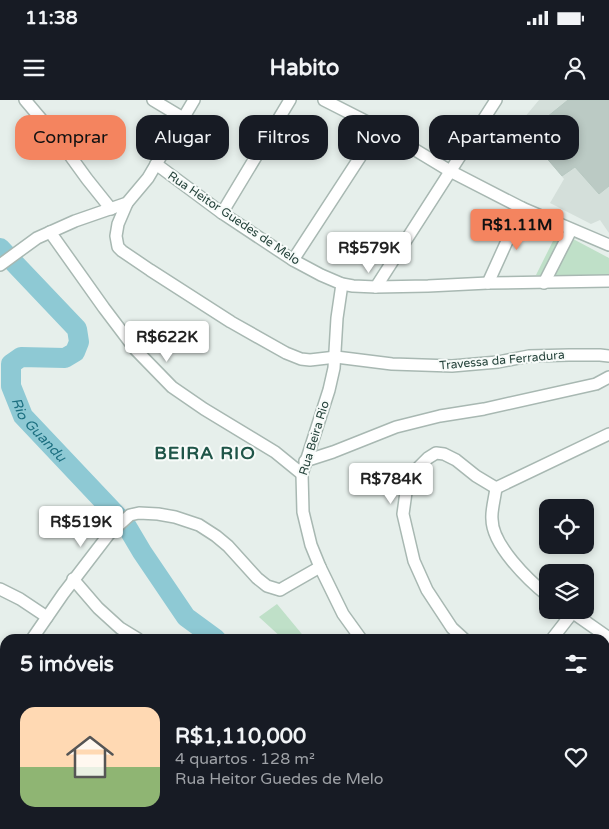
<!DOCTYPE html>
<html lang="pt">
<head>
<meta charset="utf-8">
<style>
	:root { --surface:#171b24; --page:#242831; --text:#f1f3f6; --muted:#9ea1a6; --accent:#f4845f }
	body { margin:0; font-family:"Varela Round",sans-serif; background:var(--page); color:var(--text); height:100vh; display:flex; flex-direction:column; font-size:19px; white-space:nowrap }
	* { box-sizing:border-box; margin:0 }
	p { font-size:16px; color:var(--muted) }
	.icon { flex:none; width:28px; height:28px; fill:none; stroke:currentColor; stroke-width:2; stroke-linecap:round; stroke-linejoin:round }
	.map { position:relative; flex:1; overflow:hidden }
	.side { position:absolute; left:0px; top:534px; width:610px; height:196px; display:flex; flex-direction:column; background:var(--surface); border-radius:15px 15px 0 0; box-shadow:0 2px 8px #0003 }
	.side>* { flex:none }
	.hud { position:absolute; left:15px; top:15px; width:580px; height:45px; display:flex; gap:10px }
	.fabs { position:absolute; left:539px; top:399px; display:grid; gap:10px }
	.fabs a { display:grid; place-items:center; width:55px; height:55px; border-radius:10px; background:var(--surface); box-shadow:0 2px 8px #0003; font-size:25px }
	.price { position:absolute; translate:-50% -42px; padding:0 11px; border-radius:5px; background:#fff; color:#222; font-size:16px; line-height:32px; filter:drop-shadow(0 1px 2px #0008) }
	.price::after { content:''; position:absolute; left:50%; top:30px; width:15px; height:11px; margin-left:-8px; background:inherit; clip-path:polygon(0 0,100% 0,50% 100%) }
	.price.selected { background:var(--accent); color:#111 }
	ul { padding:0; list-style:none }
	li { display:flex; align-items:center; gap:15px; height:125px; padding:0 20px }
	li span { display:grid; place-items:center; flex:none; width:140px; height:100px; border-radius:15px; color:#555 }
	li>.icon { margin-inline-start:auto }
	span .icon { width:60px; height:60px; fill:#fffc; stroke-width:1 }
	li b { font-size:21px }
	h2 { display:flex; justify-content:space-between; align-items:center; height:60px; padding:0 20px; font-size:21px }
	.chip { padding:0 18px; border-radius:15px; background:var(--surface); box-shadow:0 2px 8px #0003; font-size:18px; line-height:45px }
	.chip.selected { background:var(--accent); color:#111 }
	.status { display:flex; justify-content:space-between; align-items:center; height:35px; padding:0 25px; background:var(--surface); direction:ltr }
	.status svg { height:14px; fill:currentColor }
	header { display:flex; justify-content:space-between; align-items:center; height:65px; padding:0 20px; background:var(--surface); font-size:22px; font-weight:700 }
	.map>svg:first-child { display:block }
	.built { fill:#d4dfda }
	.green { fill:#bfe0c8 }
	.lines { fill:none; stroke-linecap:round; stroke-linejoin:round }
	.river { stroke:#8ec9d4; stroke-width:20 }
	.building { fill:#bbcac4; stroke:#b8c9c2 }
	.minor-casing { stroke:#a8b8b2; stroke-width:14 }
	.minor { stroke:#fff; stroke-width:11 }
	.labels { text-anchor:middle; stroke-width:4; stroke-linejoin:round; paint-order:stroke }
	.street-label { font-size:12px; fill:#24423a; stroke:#f7fbf9 }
	.water-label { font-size:14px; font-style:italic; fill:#1c6f80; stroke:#f7fbf9 }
	.district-label { font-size:18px; font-weight:bold; letter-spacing:1px; fill:#1f5548; stroke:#f7fbf9 }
</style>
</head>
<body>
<div class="status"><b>11:38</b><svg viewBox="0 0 49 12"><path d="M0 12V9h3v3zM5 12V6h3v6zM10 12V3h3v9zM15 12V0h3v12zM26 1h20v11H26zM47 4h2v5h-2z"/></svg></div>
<header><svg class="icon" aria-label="menu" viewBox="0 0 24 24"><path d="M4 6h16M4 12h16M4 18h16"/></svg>Habito<svg class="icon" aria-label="person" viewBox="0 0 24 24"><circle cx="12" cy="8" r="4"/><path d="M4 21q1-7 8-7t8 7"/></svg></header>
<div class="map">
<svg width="609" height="729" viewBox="0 0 609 729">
	<rect width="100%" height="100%" fill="#e6efeb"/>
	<polygon class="built" points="539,0 609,0 609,133 600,120 591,124 550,103 564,79 519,24"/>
	<g class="green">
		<polygon points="558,131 609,158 609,176 536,175"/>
		<polygon points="277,504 306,539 283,539 259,517"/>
	</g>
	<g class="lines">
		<g class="river">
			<path id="s1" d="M0,148L77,229L79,242L75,252L65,258L21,257L11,264V286L23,316L126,425L142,452L186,517L216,539"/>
			<polyline points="447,725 465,729"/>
		</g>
	</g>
	<polygon class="building" points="568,0 609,0 609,86 599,94 575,67 562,76 526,34"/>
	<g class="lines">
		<g class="minor-casing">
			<g id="minor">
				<polyline points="25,0 58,39 87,79 111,109"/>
				<polyline points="153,0 183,18"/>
				<polyline points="324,0 379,28 450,71 522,108 609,145"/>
				<polyline points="156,64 222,113 293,160 321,175 342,184 353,186 376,187 428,186 488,183 609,181"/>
				<polyline points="127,103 118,124 116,136 118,147 122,151 150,170 231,222 286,253 301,259 310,260 336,257 392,264 452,266 498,262 529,256 569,255 600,255 609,256"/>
				<polyline points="222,113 290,0"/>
				<polyline points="50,132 104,208 135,249 172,287 204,309 275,352 302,374"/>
				<polyline points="293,160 379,28"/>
				<polyline points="0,165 37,138 75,121 127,103 148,78 194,0"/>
				<polyline points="488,183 522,108"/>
				<polyline points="544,183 571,130"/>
				<polyline points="342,184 337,218 334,268 329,290 302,374 303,412 311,445 320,467 343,514 361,539"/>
				<polyline points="376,187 496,0"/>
				<polyline points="305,361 333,352 396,327 440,316 484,309 596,284 609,277"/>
				<path d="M496,388C495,397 491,411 492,419C492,445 528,480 548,496"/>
				<polyline points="496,388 609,334"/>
				<polyline points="73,479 98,508 120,528 138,539"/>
				<polyline points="0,489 20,499 47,517"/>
				<polyline points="569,510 609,538"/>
				<polyline points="32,539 63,494 109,434 130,415 139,413 158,414 175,417 199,425 216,436 228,446 257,478 267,486 280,490 285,487 320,467"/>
				<polyline points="464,539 452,528 427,490 414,461 403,414 407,385 419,367 428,358 436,353 444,354 456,360 476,376 496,388"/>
				<polyline points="552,539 573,512"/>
				<polyline points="0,577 5,571"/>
				<polyline points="605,639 609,644"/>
				<polyline points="0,659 5,664"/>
				<polyline points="0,687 5,682"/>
				<polyline points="64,725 68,729"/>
				<polyline points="127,725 131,729"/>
				<polyline points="291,725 297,729"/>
				<polyline points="576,725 581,729"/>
			</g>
		</g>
		<use href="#minor" class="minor"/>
	</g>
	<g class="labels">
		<g class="street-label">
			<text transform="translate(234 118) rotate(34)" y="4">Rua Heitor Guedes de Melo</text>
			<text transform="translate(502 260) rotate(-5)" y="4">Travessa da Ferradura</text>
			<text transform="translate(314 338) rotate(-73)" y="4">Rua Beira Rio</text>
		</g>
		<g class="water-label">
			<text dy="5" stroke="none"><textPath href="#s1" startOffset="278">Rio Guandu</textPath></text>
		</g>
		<g class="district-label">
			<text x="205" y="359">BEIRA RIO</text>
		</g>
	</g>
</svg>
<div class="fabs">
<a><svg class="icon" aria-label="locate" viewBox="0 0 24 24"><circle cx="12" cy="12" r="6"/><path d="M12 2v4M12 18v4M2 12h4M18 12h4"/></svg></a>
<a><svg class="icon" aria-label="layers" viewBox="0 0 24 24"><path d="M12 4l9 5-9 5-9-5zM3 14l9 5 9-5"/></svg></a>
</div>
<b class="price selected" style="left:517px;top:151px">R$1.11M</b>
<b class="price" style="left:369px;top:174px">R$579K</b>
<b class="price" style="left:167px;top:263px">R$622K</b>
<b class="price" style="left:391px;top:405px">R$784K</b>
<b class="price" style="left:81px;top:448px">R$519K</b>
<div class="hud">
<a class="chip selected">Comprar</a>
<a class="chip">Alugar</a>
<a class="chip">Filtros</a>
<a class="chip">Novo</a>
<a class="chip">Apartamento</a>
</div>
<section class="side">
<h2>5 imóveis<svg class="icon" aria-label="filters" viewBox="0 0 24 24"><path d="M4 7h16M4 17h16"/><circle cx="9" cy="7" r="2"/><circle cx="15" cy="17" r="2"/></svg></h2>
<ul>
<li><span style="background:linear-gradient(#ffd9b3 60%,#8fb573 0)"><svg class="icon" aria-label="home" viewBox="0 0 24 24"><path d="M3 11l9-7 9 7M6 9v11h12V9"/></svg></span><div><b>R$1,110,000</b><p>4 quartos · 128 m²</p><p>Rua Heitor Guedes de Melo</p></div><svg class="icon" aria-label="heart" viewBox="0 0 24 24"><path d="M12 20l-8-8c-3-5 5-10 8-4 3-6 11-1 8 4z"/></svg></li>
</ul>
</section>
</div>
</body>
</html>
